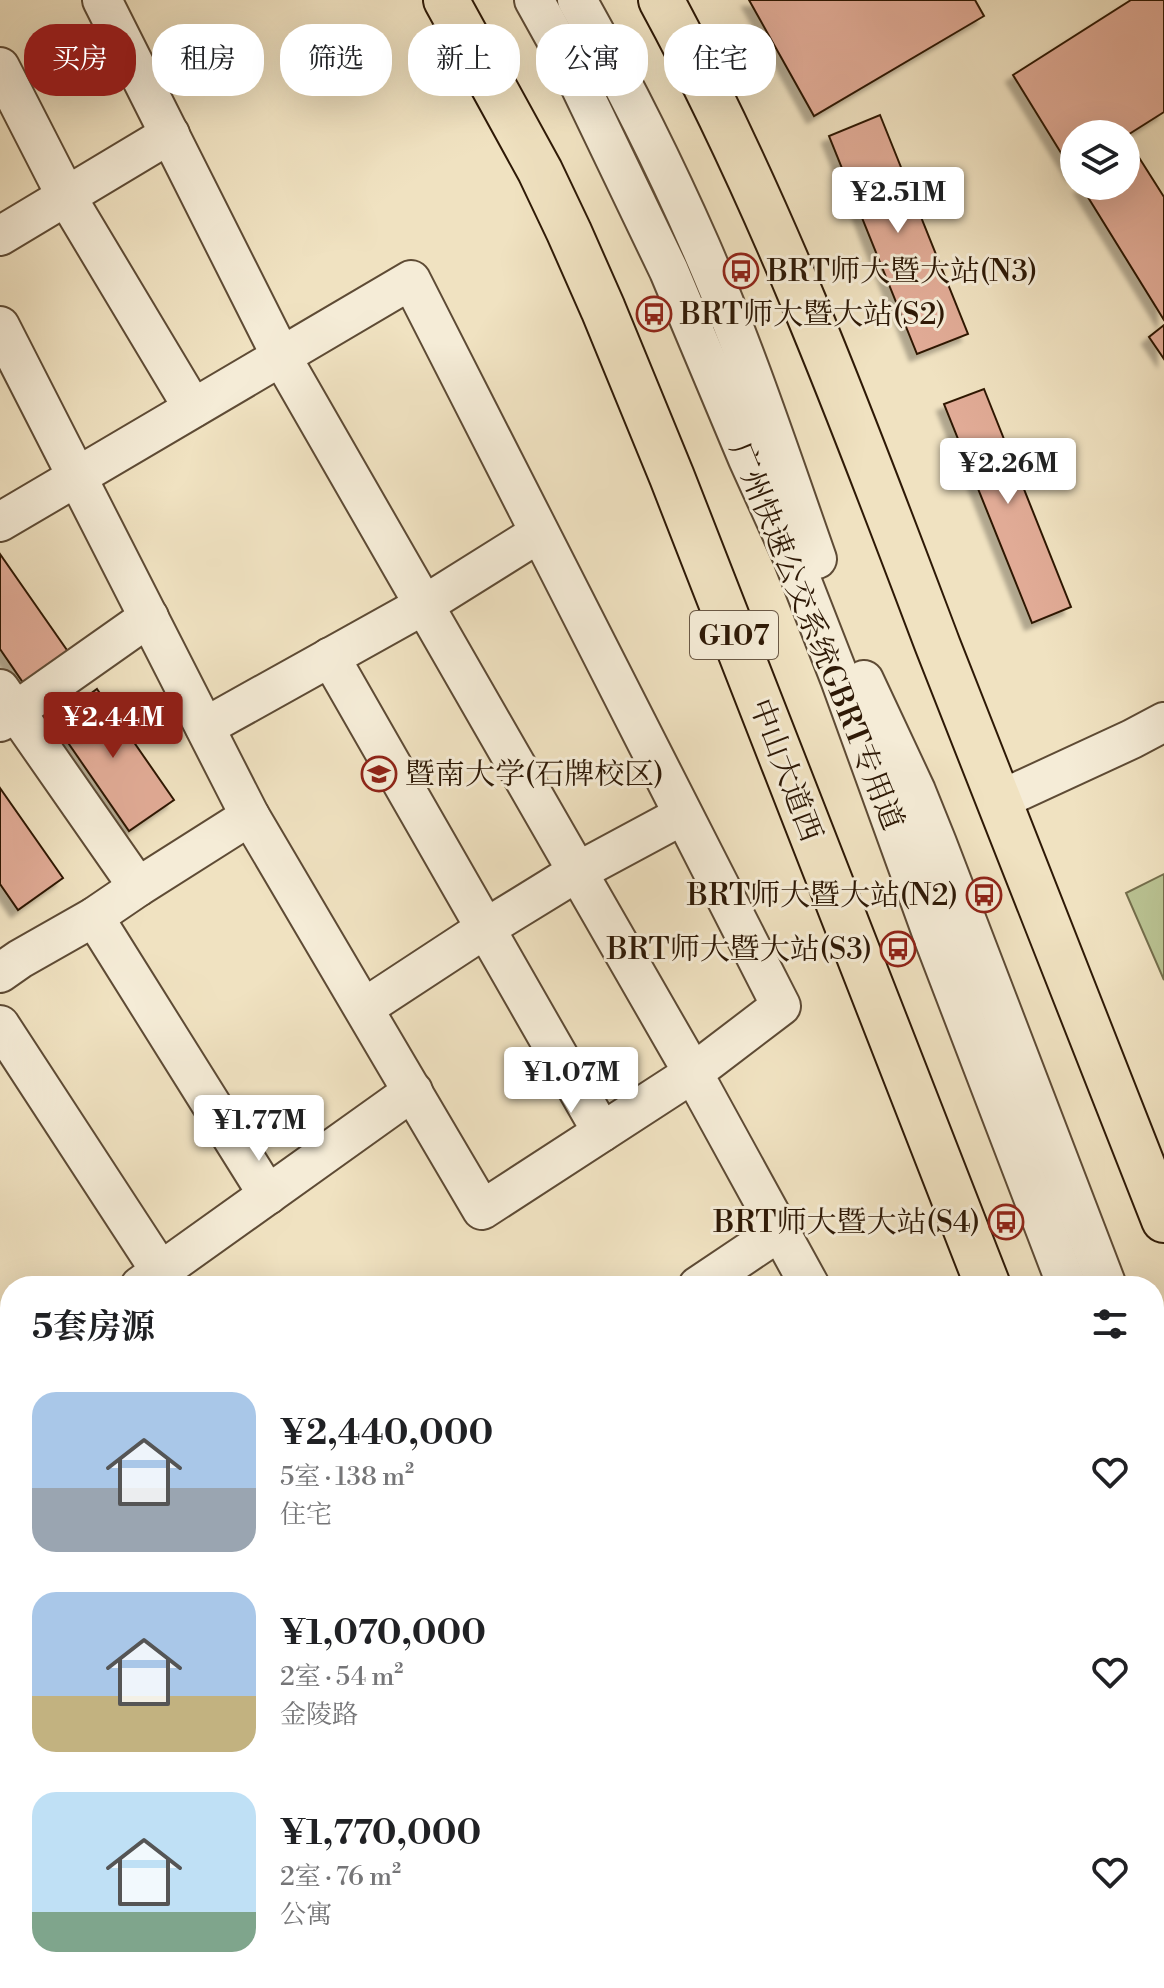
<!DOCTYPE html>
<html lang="zh">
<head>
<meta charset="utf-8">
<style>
	:root { --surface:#fff; --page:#f6f6f6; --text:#202124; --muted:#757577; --accent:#8f2418 }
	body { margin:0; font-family:"Libre Bodoni","Noto Serif SC",serif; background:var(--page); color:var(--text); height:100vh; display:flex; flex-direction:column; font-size:30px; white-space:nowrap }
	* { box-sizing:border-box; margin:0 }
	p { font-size:26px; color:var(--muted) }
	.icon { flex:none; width:44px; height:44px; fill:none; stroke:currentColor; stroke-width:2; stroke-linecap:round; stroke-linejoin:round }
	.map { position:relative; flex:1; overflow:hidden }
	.sheet { position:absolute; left:0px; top:1276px; width:1164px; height:712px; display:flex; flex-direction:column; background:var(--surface); border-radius:32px 32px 0 0; box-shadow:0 8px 32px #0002 }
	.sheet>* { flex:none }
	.guide { position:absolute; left:24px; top:24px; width:1116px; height:72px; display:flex; gap:16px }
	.fabs { position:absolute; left:1060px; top:120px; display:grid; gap:16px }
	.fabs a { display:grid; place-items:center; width:80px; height:80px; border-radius:50%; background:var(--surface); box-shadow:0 8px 32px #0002; font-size:40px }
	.price { position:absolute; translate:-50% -68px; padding:0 18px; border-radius:8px; background:#fff; color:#222; font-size:26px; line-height:52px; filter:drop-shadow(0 2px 4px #0008) }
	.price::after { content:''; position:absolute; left:50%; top:48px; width:24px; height:18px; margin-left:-12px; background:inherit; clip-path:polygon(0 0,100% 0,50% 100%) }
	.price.active { background:var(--accent); color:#fff }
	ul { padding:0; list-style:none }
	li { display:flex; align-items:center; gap:24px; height:200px; padding:0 32px }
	li span { display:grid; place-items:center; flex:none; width:224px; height:160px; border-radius:24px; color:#555 }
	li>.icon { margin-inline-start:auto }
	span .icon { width:96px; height:96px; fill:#fffc; stroke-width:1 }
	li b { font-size:34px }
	h2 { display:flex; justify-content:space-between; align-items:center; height:96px; padding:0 32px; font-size:34px }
	.pill { padding:0 28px; border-radius:32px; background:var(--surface); box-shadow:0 8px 32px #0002; font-size:28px; line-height:72px }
	.pill.active { background:var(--accent); color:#fff }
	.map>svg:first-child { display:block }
	.green { fill:#bac393; stroke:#746e4c; stroke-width:2 }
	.building { fill:#e1ab96; stroke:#2e1906; stroke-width:2; filter:url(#shadow) }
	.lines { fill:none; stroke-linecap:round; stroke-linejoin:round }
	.minor-casing { stroke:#5e4b35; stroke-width:42 }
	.major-casing { stroke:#2e1906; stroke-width:48 }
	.highway-casing { stroke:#2e1906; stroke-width:48 }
	.minor { stroke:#f5ecd7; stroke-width:38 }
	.major { stroke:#f0e2c1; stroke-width:44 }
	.highway { stroke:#f0e2c1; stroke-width:44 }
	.labels { text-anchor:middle; stroke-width:6; stroke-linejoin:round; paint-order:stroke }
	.shield { fill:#f5ecd7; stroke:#6a5845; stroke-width:2 }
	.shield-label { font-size:28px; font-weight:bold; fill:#2e1906 }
	.poi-label { font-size:30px; fill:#2e1906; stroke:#f5ecd7; text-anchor:start }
	.street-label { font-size:30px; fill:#2e1906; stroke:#f5ecd7 }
</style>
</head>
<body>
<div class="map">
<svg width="1164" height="1988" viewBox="0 0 1164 1988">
	<defs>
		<filter id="shadow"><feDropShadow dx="-7" dy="7" stdDeviation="2" flood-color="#0004"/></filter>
	</defs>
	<rect width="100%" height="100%" fill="#f0e2c1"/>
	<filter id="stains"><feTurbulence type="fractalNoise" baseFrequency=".0025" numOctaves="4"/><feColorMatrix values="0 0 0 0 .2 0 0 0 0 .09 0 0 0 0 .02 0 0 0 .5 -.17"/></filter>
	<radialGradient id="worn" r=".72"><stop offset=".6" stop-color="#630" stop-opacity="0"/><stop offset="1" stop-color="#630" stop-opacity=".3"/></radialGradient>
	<g class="green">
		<polygon points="1164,874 1164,980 1126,893"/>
		<polygon points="113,1978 823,1978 809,1988 113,1988"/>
	</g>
	<g class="building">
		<polygon points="749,0 975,0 984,16 814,116"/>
		<polygon points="1131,0 1164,0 1164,112 1126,136 1126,134 1074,134 1074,174 1013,75"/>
		<polygon points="880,115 968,334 917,354 829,136"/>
		<polygon points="1126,137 1164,197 1164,320 1081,186 1126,186"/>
		<polygon points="1164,325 1164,359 1149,337"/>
		<polygon points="984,389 1071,607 1032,623 944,404"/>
		<polygon points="0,554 69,653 24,684 0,649"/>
		<polygon points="97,689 174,800 129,831 53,721"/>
		<polygon points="0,788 63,878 18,910 0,884"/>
	</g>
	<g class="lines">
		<g class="minor-casing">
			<g id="minor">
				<polyline points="534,0 569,63 669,271 748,459 792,556 840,679 934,939 1067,1286"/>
				<path d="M577,0C622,80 663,161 700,245C745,348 780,454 817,559"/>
				<polyline points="0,67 66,196 193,408"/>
				<polyline points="0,236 170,134"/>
				<polyline points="0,326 250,816 482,1210 693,1073 281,356 102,0"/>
				<polyline points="0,522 411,280 781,1006 693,1073 810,1286"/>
				<polyline points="330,657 602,1132"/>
				<polyline points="864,680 916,791 937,843 1107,1286"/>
				<polyline points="0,689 138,887"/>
				<polyline points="0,722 149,617"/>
				<polyline points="205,727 424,605 539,533"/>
				<polyline points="998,801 1132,739 1164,722"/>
				<polyline points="94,917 268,1195"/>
				<polyline points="0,973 20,959 94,917 138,887 250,816"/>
				<polyline points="364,1008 486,928 577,872 683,815"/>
				<polyline points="0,1025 161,1272"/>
				<polyline points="140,1286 413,1091"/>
				<polyline points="698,1286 780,1231"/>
				<polyline points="0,1376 10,1370"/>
				<polyline points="1154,1408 1164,1434"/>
				<polyline points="1154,1504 1164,1529"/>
				<polyline points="0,1757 10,1751"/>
				<polyline points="1154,1821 1164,1813"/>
				<polyline points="1132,1978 1137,1988"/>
				<polyline points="909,1988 926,1978"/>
			</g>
		</g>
		<g class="major-casing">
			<polyline id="major" points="1154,1700 1164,1725"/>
		</g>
		<g class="highway-casing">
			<g id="highway">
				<polyline points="446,0 540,171 569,232 603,309 672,477 988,1286"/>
				<path d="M661,0C773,206 855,427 938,646C1012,838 1088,1029 1164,1220"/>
				<polyline points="1154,1602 1164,1619"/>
			</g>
		</g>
		<use href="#minor" class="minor"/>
		<use href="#major" class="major"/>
		<use href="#highway" class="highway"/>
	</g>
	<defs>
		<g id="bus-ring" transform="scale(1.8)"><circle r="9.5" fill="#f5ecd7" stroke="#8f2418" stroke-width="1.5"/><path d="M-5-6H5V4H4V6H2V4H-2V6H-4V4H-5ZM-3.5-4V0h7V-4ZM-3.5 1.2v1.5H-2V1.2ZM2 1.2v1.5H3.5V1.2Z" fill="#8f2418"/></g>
		<g id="university-ring" transform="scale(1.8)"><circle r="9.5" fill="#f5ecd7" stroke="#8f2418" stroke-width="1.5"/><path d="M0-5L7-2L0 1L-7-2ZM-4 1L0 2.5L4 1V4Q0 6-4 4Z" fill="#8f2418"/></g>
	</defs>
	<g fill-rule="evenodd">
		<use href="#bus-ring" x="741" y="271"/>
		<use href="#bus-ring" x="654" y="314"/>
		<use href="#university-ring" x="379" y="774"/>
		<use href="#bus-ring" x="984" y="895"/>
		<use href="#bus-ring" x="898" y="949"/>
		<use href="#bus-ring" x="1006" y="1222"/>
	</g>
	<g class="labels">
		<rect class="shield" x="690" y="611" width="88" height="48" rx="6"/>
		<g class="shield-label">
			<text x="734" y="645">G107</text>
		</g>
		<g class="poi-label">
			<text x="767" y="281">BRT师大暨大站(N3)</text>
			<text x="680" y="324">BRT师大暨大站(S2)</text>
			<text x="405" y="784">暨南大学(石牌校区)</text>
			<text x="958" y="905" text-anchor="end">BRT师大暨大站(N2)</text>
			<text x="872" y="959" text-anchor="end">BRT师大暨大站(S3)</text>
			<text x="980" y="1232" text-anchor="end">BRT师大暨大站(S4)</text>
		</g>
		<g class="street-label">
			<text transform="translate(817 636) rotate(68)" y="10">广州快速公交系统GBRT专用道</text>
			<text transform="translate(786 770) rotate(69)" y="10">中山大道西</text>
		</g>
	</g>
	<rect width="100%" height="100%" filter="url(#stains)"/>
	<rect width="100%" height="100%" fill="url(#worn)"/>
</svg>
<div class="fabs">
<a><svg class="icon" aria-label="layers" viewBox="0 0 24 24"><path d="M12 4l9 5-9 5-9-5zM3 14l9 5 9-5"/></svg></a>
</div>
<b class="price" style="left:898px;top:235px">¥2.51M</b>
<b class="price" style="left:1008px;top:506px">¥2.26M</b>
<b class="price active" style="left:113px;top:760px">¥2.44M</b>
<b class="price" style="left:571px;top:1115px">¥1.07M</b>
<b class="price" style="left:259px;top:1163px">¥1.77M</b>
<div class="guide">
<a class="pill active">买房</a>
<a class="pill">租房</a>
<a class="pill">筛选</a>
<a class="pill">新上</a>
<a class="pill">公寓</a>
<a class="pill">住宅</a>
</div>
<section class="sheet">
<h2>5套房源<svg class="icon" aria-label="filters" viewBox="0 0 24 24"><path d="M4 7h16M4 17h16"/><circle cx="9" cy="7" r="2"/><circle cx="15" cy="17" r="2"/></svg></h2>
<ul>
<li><span style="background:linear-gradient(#a9c7e8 60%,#9aa5b1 0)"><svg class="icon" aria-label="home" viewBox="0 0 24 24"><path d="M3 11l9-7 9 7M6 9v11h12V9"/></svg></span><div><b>¥2,440,000</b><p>5室 · 138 m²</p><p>住宅</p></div><svg class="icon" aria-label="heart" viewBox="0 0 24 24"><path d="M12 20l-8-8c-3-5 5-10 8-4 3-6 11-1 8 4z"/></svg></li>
<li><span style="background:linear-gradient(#a9c7e8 65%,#c2b280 0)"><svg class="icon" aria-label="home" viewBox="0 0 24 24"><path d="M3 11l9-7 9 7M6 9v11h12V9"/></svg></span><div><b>¥1,070,000</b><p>2室 · 54 m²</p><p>金陵路</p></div><svg class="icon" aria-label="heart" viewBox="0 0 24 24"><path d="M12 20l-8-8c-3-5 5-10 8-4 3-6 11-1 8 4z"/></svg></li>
<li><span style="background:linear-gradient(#bfe0f5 75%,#7fa58c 0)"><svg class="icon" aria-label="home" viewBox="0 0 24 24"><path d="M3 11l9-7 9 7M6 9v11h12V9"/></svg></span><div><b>¥1,770,000</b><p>2室 · 76 m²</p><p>公寓</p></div><svg class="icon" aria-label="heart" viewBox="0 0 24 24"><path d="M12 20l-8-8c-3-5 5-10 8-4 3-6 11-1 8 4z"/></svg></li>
</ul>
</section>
</div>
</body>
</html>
